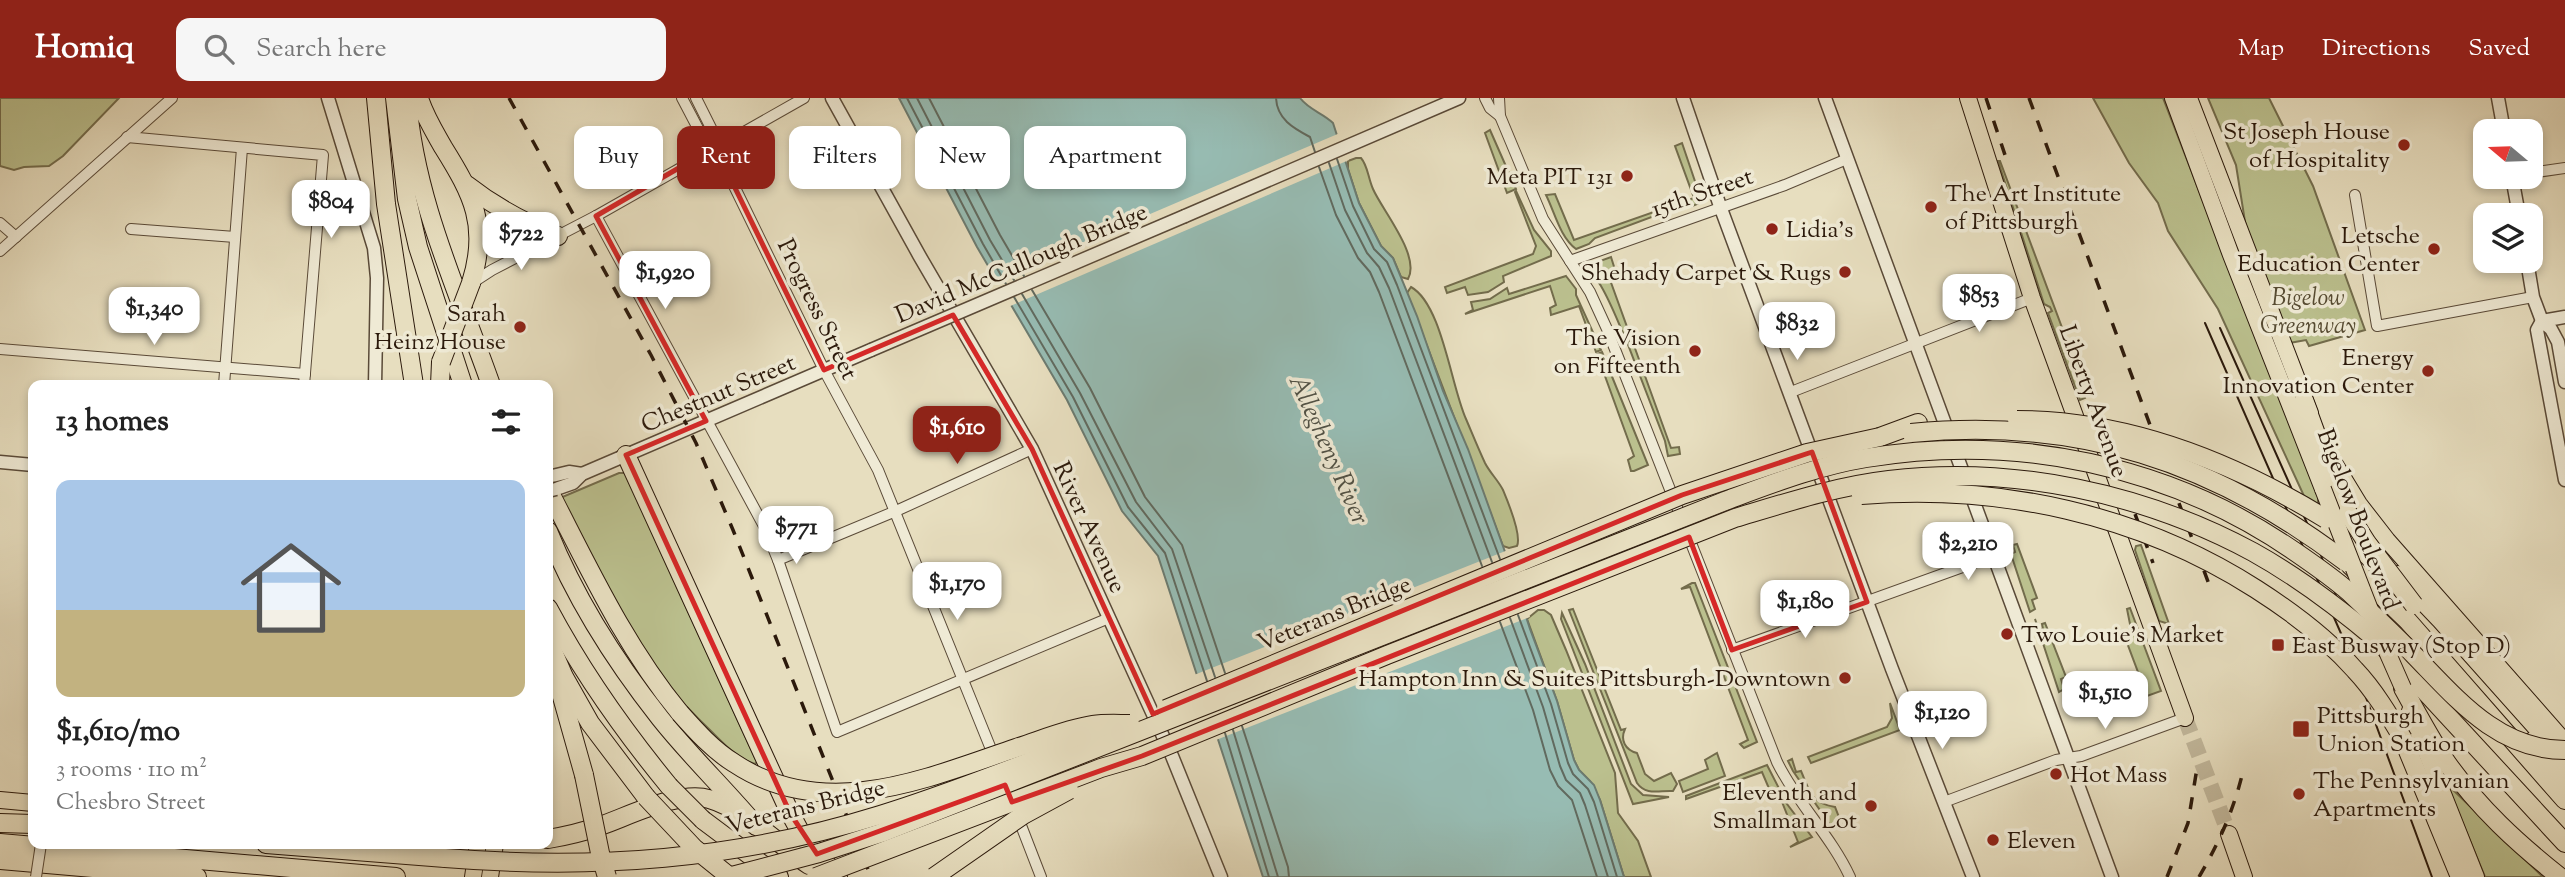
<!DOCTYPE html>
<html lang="en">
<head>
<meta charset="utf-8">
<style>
	:root { --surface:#fff; --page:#f6f6f6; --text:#222; --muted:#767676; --line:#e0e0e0; --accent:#8f2418 }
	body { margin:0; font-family:"Sorts Mill Goudy",serif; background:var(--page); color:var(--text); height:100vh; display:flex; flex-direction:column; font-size:26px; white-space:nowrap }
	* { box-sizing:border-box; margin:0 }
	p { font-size:23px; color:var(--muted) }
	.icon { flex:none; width:38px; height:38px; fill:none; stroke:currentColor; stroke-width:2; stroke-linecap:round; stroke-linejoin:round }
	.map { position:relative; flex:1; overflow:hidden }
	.side { position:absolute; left:28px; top:282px; width:525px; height:469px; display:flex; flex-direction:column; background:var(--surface); border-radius:14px; box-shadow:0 4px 10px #0003 }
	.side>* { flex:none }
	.top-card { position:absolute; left:574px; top:28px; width:665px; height:63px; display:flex; gap:14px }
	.needle { width:46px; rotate:289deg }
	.fabs { position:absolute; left:2473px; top:21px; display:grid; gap:14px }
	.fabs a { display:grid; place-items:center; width:70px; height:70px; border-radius:14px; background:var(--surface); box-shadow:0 4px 10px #0003; font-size:35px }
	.price { position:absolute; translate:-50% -60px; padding:0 16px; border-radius:14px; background:#fff; color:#222; font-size:23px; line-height:46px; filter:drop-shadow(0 2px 4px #0008) }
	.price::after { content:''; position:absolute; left:50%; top:42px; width:21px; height:16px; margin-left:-10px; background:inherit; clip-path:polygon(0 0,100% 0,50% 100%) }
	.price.current { background:var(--accent); color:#fff }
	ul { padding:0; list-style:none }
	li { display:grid; align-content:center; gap:14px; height:371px; padding:0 28px }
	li+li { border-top:2px solid var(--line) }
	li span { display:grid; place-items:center; height:217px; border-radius:14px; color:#555 }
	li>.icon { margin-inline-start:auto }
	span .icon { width:126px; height:126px; fill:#fffc; stroke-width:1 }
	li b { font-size:30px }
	h2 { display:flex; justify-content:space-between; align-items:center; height:84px; padding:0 28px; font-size:30px }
	.tag { padding:0 24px; border-radius:14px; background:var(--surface); box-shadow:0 4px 10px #0003; font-size:24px; line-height:63px }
	.tag.current { background:var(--accent); color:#fff }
	header { display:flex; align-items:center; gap:42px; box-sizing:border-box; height:98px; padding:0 35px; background:var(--accent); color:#fff }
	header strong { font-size:33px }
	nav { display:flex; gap:38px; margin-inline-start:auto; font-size:24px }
	.search { width:490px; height:63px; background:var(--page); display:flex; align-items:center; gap:18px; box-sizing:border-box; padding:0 24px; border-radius:14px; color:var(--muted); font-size:26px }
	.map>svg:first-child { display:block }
	.green { fill:#bbc08e; stroke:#736c4c; stroke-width:2 }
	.water { fill:#97bcb3; stroke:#6c7b70; stroke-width:2 }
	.pier { fill:#e7debf }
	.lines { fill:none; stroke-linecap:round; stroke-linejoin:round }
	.shore { stroke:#616a5f; stroke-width:2 }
	.primary-tunnel { stroke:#c1b79b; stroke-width:16; stroke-dasharray:16 8; stroke-linecap:butt }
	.minor-casing { stroke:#5a4a38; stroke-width:12 }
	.tertiary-casing { stroke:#5a4a38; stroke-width:15 }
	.primary-casing { stroke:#2b190b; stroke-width:18 }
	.motorway-casing { stroke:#2b190b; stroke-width:20 }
	.minor { stroke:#efead5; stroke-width:10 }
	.tertiary { stroke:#efead5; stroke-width:12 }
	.primary { stroke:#e7debf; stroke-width:16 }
	.motorway { stroke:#e7debf; stroke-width:18 }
	.tram { stroke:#2b190b; stroke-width:2 }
	.rail { stroke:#2b190b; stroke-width:3.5; stroke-dasharray:12 12; stroke-linecap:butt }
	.minor-bridge-casing { stroke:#5a4a38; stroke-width:12; stroke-linecap:butt }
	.tertiary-bridge-casing { stroke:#5a4a38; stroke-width:15; stroke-linecap:butt }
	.primary-bridge-casing { stroke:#2b190b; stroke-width:18; stroke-linecap:butt }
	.motorway-bridge-casing { stroke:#2b190b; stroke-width:20; stroke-linecap:butt }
	.minor-bridge { stroke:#efead5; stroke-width:10 }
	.tertiary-bridge { stroke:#efead5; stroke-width:12 }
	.primary-bridge { stroke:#e7debf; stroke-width:16 }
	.motorway-bridge { stroke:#e7debf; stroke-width:18 }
	.marked { fill:none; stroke:#d62828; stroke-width:5; stroke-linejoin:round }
	.poi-dot { fill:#8f2418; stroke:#efead5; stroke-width:2.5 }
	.labels { text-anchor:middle; stroke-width:7; stroke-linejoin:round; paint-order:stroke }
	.poi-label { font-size:24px; fill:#2b190b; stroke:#efead5; text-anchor:end }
	.street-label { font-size:24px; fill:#2b190b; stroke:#efead5 }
	.park-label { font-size:24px; font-style:italic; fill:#564b32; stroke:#efead5 }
	.water-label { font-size:26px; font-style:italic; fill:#515246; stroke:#efead5 }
</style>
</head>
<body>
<header>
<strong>Homiq</strong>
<div class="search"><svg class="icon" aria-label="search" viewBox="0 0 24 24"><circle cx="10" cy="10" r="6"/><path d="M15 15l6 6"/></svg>Search here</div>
<nav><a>Map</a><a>Directions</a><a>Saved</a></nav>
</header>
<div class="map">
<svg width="2565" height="779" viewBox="0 0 2565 779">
	<rect width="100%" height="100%" fill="#e7debf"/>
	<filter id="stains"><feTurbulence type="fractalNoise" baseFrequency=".00286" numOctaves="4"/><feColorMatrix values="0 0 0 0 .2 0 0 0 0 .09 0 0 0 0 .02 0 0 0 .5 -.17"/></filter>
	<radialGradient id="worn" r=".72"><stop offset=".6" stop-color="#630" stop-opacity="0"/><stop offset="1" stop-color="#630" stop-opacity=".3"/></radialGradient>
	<g class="green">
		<polygon points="0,0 119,0 63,58 49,68 24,69 14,72 0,68"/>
		<polygon points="2093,0 2163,0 2318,399 2318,407 2304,398 2218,211 2168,133 2158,105 2129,65"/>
		<polygon points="2208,0 2269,0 2313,88 2365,232 2309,248 2306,242 2289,245 2246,130 2236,67"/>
		<polygon points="1490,32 1516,91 1507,95 1485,35"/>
		<path d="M1682,45L1702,104L1690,109L1681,108L1595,140L1589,146L1576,151C1560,139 1555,115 1546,97L1555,96L1574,142L1694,100L1675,48Z"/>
		<path d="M1356,60H1361C1368,68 1368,80 1373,91C1382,112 1421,158 1408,181L1401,179L1393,160L1381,148L1359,105L1348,71V63Z"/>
		<polygon points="1998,63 2000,63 2083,286 2081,287 2085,300 2080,302 2048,215 2052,213 2050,209 2044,206"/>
		<polygon points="1516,93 1534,132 1551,153 1551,158 1503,178 1504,184 1488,194 1468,197 1465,189 1447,195 1445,189 1533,156 1536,148 1515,94"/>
		<path d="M1611,159L1616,175L1609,179L1631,240L1626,242C1618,224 1611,205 1601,188C1597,181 1591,177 1587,170L1589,167Z"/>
		<polygon points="1566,178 1576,191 1576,197 1601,252 1596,254 1579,208 1551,217 1550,210 1556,207 1550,188 1465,216 1473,212 1471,204 1490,201 1507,190 1509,196"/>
		<path d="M1411,189C1442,206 1451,288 1466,321C1472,335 1478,350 1485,365C1490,375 1498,382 1503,392C1508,404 1522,437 1517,448L1509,450L1503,448L1407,195Z"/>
		<polygon points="1632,242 1671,350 1679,349 1680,356 1668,358 1665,343 1627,244"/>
		<polygon points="1602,254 1648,367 1634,373 1631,373 1628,362 1634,358 1597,256"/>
		<path d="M619,375H625L757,664L755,666C739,662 723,645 712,634C678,602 647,565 624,525C601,484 581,441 560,400Z"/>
		<polygon points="2006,441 2011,456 2015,454 2013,447 2017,446 2037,500 2032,502 2035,511 2030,514"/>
		<polygon points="2141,447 2169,526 2159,523 2135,452 2136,448"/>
		<polygon points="1692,485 1695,485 1757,644 1744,650 1740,646 1748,642 1690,489 1681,491"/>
		<polygon points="2130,510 2161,593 2147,598 2123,534 2131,531 2127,511"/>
		<path d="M1573,511L1621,632L1625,631C1620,642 1625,652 1637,655L1645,676L1654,683L1671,675L1677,686L1673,693C1660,692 1646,698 1637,685L1569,512Z"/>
		<polygon points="1538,512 1544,512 1551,517 1566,552 1615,675 1618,715 1638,743 1651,779 1624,779 1600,702 1590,683 1579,672 1574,662 1557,603 1527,521"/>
		<polygon points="1562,515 1585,566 1631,686 1643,697 1669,699 1633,706 1561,521"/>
		<polygon points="2035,521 2039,533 2043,531 2042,526 2045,525 2066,579 2061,581 2064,591 2059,594"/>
		<polygon points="1890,605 1900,632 1811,665 1808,659 1887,629 1892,620"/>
		<polygon points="1717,655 1725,678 1683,694 1679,683 1708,671 1705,662"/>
		<path d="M1792,661L1796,674L1801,673C1810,694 1811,705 1835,709L1842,727L1833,731L1793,673L1788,663Z"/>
		<polygon points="1767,667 1787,706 1812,739 1790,749 1798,744 1780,699 1773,700 1762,674 1686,701 1686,698"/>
		<polygon points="2446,685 2543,779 2485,779"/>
	</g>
	<path class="water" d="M899,0H1300C1309,12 1323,15 1333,25L1359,105L1381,148L1393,160L1417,218L1443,293L1468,351L1504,451L1530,531L1557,603L1574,662L1579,672L1594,687L1600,702L1624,779H1263L1158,458L1122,413L1067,302L977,149Z"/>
	<g class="pier">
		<polygon points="1340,35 1349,62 1008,209 993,183"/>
		<polygon points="1508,452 1530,519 1216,642 1194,577"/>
	</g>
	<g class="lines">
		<g class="shore">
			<polyline points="907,0 983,146 1006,186"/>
			<polyline points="917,0 990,142 1014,182"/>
			<polyline points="929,0 1000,137 1024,178"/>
			<path d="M1276,0C1277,21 1293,30 1310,39L1315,54"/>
			<polyline points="1337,61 1353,108 1374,151 1387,164 1397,187 1500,461"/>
			<polyline points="1329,65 1345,112 1367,155 1379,169 1389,190 1492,464"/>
			<polyline points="1319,69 1336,117 1358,160 1370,174 1379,194 1482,468"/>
			<polyline points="1032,192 1090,290 1145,399 1182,447 1225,575"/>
			<polyline points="1022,196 1080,295 1136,404 1172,451 1215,579"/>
			<polyline points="1014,199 1073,299 1128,409 1165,455 1207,583"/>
			<polyline points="1518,517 1551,606 1568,665 1573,676 1588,691 1594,704 1617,779"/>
			<polyline points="1510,520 1543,609 1560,668 1566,682 1580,695 1585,707 1608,779"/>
			<polyline points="1500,524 1533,612 1550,672 1558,688 1572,702 1597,779"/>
			<polyline points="1242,628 1288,769 1289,779"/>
			<polyline points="1233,632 1278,779"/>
			<polyline points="1225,635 1269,779"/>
		</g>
		<polyline class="primary-tunnel" points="2185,620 2229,736"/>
		<g class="minor-casing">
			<g id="minor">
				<polyline points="682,0 703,40 715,49"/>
				<polyline points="696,0 714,36 715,49 824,272 878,372 995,661"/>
				<polyline points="1485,0 1490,10 1500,18"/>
				<path d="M1499,0L1500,18L1543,121L1590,194L1607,231L1777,664C1797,705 1831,738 1850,779"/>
				<polyline points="127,39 323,57 304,287"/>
				<polyline points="2530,75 2565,70"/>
				<polyline points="2355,97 2377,228 2533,199"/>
				<polyline points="596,118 765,430 778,462 837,634 1109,520"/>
				<polyline points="0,125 16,139"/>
				<polyline points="131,131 235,139"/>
				<polyline points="0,153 172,0"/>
				<polyline points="1570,163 1785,87 1847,61"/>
				<polyline points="472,185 492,172 596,118 804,0"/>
				<polyline points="0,251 305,276"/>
				<polyline points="224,287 242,50"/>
				<polyline points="1791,294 2032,200"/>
				<polyline points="778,462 896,413 1032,351"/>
				<polyline points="1732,552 1993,458"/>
				<polyline points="1944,704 2056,662 2081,658 2185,620"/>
				<polyline points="1017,717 1041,779"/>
			</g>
		</g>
		<g class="tertiary-casing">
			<g id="tertiary">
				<polyline points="328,0 374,150 377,180 375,287"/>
				<polyline points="832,0 919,157 1032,351 1172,658 1221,779"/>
				<polyline points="1683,0 1720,108 1892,571 1973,779"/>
				<polyline points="1825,0 2112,779"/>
				<polyline points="2498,0 2504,33"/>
				<polyline points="2512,79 2519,117"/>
				<polyline points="1185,118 1459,0"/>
				<polyline points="2527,163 2533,199 2542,223 2551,231 2558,244 2565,284"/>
				<polyline points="2542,223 2537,232 2565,382"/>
				<polyline points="2542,223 2565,219"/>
				<polyline points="0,364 33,367"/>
				<polyline points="548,379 569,374 582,376"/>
				<polyline points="556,391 573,385 582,376 871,252"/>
			</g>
		</g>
		<g class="primary-casing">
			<g id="primary">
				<polyline points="1968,0 2032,200 2185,620"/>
				<polyline points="2173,0 2231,157 2323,391"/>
				<polyline points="2189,0 2310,315"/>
				<polyline points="2331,360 2359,406 2387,442 2565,644"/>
				<polyline points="2410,613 2476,779"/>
				<polyline points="0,702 33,705"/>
				<polyline points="2229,736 2244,779"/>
				<polyline points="473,779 478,746"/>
				<polyline points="490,779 495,746"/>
			</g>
		</g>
		<g class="motorway-casing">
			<g id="motorway">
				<polyline points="376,0 386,106 414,287"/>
				<polyline points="395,0 407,101 418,149 463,287"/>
				<path d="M407,0C414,100 458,193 491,287"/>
				<path d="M419,0C424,17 434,33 443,49C473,97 489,128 471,185"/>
				<path d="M467,87C495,109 524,125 558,138"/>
				<polyline points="440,287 441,264"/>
				<polyline points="2304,303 2336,391 2348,415"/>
				<polyline points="1880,339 1918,325"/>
				<polyline points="626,357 790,715 803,739 838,779"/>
				<path d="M548,391C588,468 624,547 680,615"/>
				<path d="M548,433C575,500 615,563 660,620C690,658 725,691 756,728"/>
				<polyline points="2350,467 2408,523 2565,702"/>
				<polyline points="2398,477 2441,522 2565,661"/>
				<path d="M548,510C582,574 623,632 669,688"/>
				<polyline points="548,542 564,579 590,625 646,699"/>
				<polyline points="2386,551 2565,745"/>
				<polyline points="557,581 584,677"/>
				<path d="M2403,590C2417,615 2430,641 2447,665C2479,710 2517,745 2560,779"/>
				<polyline points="2403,641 2460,779"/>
				<polyline points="2533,643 2565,680"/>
				<polyline points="703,722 779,779"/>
				<polyline points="0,725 33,726"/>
				<path d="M548,741C566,738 583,734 600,728C629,718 679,692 709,701C744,711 779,747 809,767"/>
				<polyline points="0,745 396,779"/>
				<polyline points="266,746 445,760"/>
				<polyline points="0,762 197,779"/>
			</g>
		</g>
		<use href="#minor" class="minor"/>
		<use href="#tertiary" class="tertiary"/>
		<use href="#primary" class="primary"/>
		<use href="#motorway" class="motorway"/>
		<g class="tram">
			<polyline points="2205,225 2350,556 2432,779"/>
			<polyline points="2220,230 2319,452 2344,519"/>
		</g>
		<g class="rail">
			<polyline points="509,0 651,257 696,345 733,432 871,779"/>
			<polyline points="1986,0 2006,60"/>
			<polyline points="2029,0 2210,489"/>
			<polyline points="2102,326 2153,465"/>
			<polyline points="2167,779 2188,725 2198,664"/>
			<path d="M2199,779C2220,743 2235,709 2244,669"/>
		</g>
		<g class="minor-bridge-casing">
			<polyline id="minor-bridge" points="36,779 41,746"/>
		</g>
		<g class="tertiary-bridge-casing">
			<g id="tertiary-bridge">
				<polyline points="871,252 1185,118"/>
				<polyline points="548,393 556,391"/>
			</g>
		</g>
		<g class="primary-bridge-casing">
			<polyline id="primary-bridge" points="2323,391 2381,540 2403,590"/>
		</g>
		<g class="motorway-bridge-casing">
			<g id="motorway-bridge">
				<polyline points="441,264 471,185"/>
				<path d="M2017,322C2128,322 2233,364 2326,421"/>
				<path d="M1911,335C2078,319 2213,363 2346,464"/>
				<path d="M1861,397C2000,386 2139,416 2256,491C2292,514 2327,540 2355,572C2374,592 2389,617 2403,641"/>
				<polyline points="2348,415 2367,445 2414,507"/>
				<polyline points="1166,611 1682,397 1807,355 1880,339"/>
				<path d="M680,615C696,633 713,652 734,665C824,725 925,681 1016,650C1041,642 1067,631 1093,627C1105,625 1118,626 1130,626"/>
				<polyline points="584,677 600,755 607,779"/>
				<polyline points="669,688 703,722"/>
				<polyline points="646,699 694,750 730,779"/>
				<path d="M445,760C595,772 735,762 880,717C959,693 1036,660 1114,632"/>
				<path d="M728,779L819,755L881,735L1725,403C1771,386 1817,368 1866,360C2016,335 2169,367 2294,453C2313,466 2332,479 2349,494C2371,515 2393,535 2414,557C2457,601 2498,652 2565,652"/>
				<path d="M816,779L1101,670L1142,658L1387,557L1735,420C1785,405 1837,388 1889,382C2012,367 2144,395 2253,454C2298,479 2339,510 2378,543"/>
				<polyline points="934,779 1023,717 1069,692"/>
			</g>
		</g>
		<use href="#minor-bridge" class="minor-bridge"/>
		<use href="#tertiary-bridge" class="tertiary-bridge"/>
		<use href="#primary-bridge" class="primary-bridge"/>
		<use href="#motorway-bridge" class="motorway-bridge"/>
	</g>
	<path class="marked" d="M715,49L824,272L953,217L1032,351L1153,616L1682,397L1812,354L1867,504L1732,552L1689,439L1142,658L1012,704L1005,687L817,756L790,715L626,357L706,323L596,118Z"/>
	<g class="poi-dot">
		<circle cx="2404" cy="47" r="7"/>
		<circle cx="1627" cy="78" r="7"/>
		<circle cx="1931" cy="109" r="7"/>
		<circle cx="1772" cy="131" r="7"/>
		<circle cx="2434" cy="151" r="7"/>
		<circle cx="1845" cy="174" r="7"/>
		<circle cx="520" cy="229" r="7"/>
		<circle cx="1695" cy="253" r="7"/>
		<circle cx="2428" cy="273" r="7"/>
		<circle cx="2007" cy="536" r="7"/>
		<rect x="2271" y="540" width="14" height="14" rx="3.5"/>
		<circle cx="1845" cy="580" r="7"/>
		<rect x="2292" y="622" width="18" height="18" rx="3.5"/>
		<circle cx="2056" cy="676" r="7"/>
		<circle cx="2299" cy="696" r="7"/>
		<circle cx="1871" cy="708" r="7"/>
		<circle cx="1993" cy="742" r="7"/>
	</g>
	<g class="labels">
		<g class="poi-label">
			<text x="2390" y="41">St Joseph House<tspan x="2390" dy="28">of Hospitality</tspan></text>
			<text x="1613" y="86">Meta PIT 131</text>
			<text x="1945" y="103" text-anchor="start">The Art Institute<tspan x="1945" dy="28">of Pittsburgh</tspan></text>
			<text x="1786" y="139" text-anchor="start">Lidia’s</text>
			<text x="2420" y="145">Letsche<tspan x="2420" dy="28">Education Center</tspan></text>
			<text x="1831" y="182">Shehady Carpet &amp; Rugs</text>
			<text x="506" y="223">Sarah<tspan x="506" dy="28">Heinz House</tspan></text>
			<text x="1681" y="247">The Vision<tspan x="1681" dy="28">on Fifteenth</tspan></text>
			<text x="2414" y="267">Energy<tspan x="2414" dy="28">Innovation Center</tspan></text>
			<text x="2021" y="544" text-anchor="start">Two Louie's Market</text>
			<text x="2292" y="555" text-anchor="start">East Busway (Stop D)</text>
			<text x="1831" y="588">Hampton Inn &amp; Suites Pittsburgh-Downtown</text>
			<text x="2317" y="625" text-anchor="start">Pittsburgh<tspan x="2317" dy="28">Union Station</tspan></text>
			<text x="2070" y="684" text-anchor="start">Hot Mass</text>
			<text x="2313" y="690" text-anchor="start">The Pennsylvanian<tspan x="2313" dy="28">Apartments</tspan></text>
			<text x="1857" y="702">Eleventh and<tspan x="1857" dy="28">Smallman Lot</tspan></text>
			<text x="2007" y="750" text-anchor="start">Eleven</text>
		</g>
		<g class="street-label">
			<text transform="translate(1702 94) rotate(-19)" y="8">15th Street</text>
			<text transform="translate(1021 165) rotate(-23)" y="8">David McCullough Bridge</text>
			<text transform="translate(818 211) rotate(64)" y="8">Progress Street</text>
			<text transform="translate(718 295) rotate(-23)" y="8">Chestnut Street</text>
			<text transform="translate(2094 303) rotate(70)" y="8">Liberty Avenue</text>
			<text transform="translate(2359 421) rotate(69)" y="8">Bigelow Boulevard</text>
			<text transform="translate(1090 429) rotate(65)" y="8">River Avenue</text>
			<text transform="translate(1334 515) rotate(-22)" y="8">Veterans Bridge</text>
			<text transform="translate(805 708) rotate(-14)" y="8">Veterans Bridge</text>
		</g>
		<g class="park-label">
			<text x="2308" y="207">Bigelow<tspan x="2308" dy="28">Greenway</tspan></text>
		</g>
		<g class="water-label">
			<text transform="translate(1330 351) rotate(66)" y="9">Allegheny River</text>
		</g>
	</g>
	<rect width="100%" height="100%" filter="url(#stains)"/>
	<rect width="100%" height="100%" fill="url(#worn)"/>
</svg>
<div class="fabs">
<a><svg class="needle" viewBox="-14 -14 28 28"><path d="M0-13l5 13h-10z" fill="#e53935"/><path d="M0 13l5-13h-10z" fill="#767676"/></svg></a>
<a><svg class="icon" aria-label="layers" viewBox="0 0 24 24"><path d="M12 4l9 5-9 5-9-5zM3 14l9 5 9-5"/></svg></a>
</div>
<b class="price" style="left:331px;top:142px">$804</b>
<b class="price" style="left:521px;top:174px">$722</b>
<b class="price" style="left:665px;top:213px">$1,920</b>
<b class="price" style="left:1979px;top:236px">$853</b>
<b class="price" style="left:154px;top:249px">$1,340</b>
<b class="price" style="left:1797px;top:264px">$832</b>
<b class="price current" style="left:957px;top:368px">$1,610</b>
<b class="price" style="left:796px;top:468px">$771</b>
<b class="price" style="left:1968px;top:484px">$2,210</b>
<b class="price" style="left:957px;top:524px">$1,170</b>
<b class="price" style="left:1805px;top:542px">$1,180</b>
<b class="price" style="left:2105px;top:633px">$1,510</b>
<b class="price" style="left:1942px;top:653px">$1,120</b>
<div class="top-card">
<a class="tag">Buy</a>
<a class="tag current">Rent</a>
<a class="tag">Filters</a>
<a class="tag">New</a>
<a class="tag">Apartment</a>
</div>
<section class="side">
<h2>13 homes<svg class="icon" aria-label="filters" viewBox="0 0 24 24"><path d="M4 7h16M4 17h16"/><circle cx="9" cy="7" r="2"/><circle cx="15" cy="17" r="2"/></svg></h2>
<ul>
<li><span style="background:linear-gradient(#a9c7e8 60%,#c2b280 0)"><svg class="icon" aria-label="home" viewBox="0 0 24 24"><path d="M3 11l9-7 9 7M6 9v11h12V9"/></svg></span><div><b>$1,610/mo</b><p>3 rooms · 110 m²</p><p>Chesbro Street</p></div></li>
</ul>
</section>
</div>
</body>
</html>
